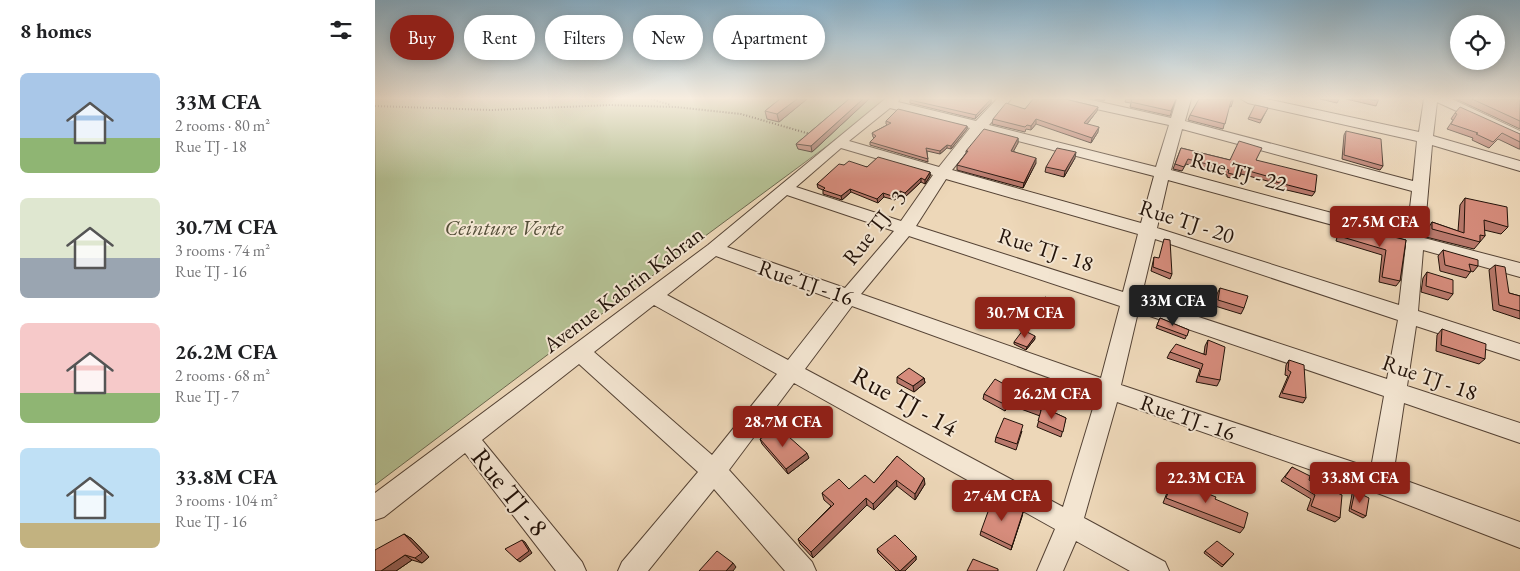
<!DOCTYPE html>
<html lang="en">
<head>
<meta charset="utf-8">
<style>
	:root { --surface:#fff; --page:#f2f2f2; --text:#202124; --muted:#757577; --accent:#8f2418 }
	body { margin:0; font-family:"EB Garamond",serif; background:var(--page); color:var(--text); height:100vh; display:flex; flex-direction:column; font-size:19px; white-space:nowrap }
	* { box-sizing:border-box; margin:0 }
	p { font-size:16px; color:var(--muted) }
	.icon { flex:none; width:28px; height:28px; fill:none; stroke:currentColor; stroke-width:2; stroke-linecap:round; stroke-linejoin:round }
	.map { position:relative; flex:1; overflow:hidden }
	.sheet { display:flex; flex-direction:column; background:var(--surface); width:375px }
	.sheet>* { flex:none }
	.guide { position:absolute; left:15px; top:15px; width:475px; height:45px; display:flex; gap:10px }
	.fabs { position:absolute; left:1075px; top:15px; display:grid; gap:10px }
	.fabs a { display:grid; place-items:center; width:55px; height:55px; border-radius:50%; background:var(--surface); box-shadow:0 2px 12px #0003; font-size:25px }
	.price { position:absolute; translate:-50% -42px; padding:0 11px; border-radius:5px; background:var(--accent); color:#fff; font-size:16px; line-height:32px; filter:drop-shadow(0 1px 2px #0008) }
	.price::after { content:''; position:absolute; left:50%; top:30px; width:15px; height:11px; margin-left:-8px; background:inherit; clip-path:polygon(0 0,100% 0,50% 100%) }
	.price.selected { background:#222; color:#fff }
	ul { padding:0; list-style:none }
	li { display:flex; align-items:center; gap:15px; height:125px; padding:0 20px }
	li span { display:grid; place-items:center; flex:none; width:140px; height:100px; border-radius:8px; color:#555 }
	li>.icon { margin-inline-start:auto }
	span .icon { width:60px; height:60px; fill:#fffc; stroke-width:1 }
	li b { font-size:21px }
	h2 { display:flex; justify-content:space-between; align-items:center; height:60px; padding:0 20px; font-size:21px }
	.tag { padding:0 18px; border-radius:22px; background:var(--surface); box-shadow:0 2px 12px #0003; font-size:18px; line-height:45px }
	.tag.selected { background:var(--accent); color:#fff }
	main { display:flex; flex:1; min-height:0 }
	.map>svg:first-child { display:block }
	.green { fill:#b4bf92; stroke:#6b684e }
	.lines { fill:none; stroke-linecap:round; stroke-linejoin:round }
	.minor-casing { stroke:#554335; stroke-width:2 }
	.path { stroke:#221209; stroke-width:2; stroke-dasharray:1 2; stroke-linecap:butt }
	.minor { fill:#f3e5d1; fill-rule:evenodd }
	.wall { fill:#b8786b; stroke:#221209 }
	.shaded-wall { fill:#966257; stroke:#221209 }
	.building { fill:#d68c7c; stroke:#221209 }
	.labels { text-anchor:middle; stroke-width:4; stroke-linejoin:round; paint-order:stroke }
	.street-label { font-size:22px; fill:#221209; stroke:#f3e5d1 }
	.park-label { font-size:22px; font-style:italic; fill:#554f39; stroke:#f3e5d1 }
	.near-street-label { font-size:26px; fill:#221209; stroke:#f3e5d1 }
</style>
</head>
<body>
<main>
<section class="sheet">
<h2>8 homes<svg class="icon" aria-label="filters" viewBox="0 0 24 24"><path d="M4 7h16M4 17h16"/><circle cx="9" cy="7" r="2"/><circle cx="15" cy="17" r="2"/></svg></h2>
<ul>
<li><span style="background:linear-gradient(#a9c7e8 65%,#8fb573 0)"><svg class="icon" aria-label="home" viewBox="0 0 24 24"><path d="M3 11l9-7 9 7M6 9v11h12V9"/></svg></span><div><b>33M CFA</b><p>2 rooms · 80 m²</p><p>Rue TJ - 18</p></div></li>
<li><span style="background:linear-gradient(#dfe7d0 60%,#9aa5b1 0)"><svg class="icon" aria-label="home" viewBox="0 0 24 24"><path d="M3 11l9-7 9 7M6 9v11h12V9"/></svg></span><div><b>30.7M CFA</b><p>3 rooms · 74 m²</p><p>Rue TJ - 16</p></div></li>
<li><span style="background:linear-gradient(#f6c9c9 70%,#8fb573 0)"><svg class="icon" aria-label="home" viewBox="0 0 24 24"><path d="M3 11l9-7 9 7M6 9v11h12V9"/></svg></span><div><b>26.2M CFA</b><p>2 rooms · 68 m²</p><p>Rue TJ - 7</p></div></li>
<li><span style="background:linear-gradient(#bfe0f5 75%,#c2b280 0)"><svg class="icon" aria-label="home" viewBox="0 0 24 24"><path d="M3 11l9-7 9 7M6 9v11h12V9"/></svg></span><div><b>33.8M CFA</b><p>3 rooms · 104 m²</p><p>Rue TJ - 16</p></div></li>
</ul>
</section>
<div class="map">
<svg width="1145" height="571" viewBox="0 0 1145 571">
	<rect width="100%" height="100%" fill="#edd7b8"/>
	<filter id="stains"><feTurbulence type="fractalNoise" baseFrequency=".004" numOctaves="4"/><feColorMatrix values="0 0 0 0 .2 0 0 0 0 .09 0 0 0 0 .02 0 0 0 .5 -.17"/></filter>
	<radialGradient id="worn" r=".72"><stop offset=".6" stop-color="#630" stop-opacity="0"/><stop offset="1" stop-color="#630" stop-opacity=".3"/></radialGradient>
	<polygon class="green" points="0,99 512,99 452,146 318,245 0,485"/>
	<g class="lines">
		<g class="minor-casing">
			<path id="minor" d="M510,99H525L523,102L601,121L622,99H636L614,125L781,167L794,125L694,103L687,99H712L796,118L802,99H816L810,121L1038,181L1042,141L873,103L866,99H891L1044,132L1049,99H1077L1145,131V140L1062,102L1058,136L1145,161V171L1057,145L1049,238L1145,263V277L1048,250L1043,311L1145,344V360L1041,326L1032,386L1145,423V443L1029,403L1018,476L1145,522V548L1005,494L742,402L709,518L790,562L794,571H755L701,541L688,571H662L680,529L419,383L354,470L437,562L441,571H410L339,489L273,571H243L247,562L323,472L204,364L107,440L207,562L211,571H181L90,453L9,517L0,520V493L333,245ZM515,108L595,128L564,167L474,141ZM807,129L1037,191L1032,233L796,170ZM608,132L779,176L766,223L577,170ZM466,148L558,175L526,221L421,187ZM571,179L763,234L748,292L541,226ZM793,180L1031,245L1024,305L782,228ZM412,195L519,231L470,288L352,247ZM534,236L745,306L726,378L486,294ZM780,239L1023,320L1012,379L766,298ZM341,256L460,300L413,360L292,295ZM279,305L402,374L337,455L219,352ZM477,306L722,395L688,507L430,369ZM763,312L1009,396L996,468L746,385Z"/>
		</g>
		<g class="path">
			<polyline points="276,99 296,105"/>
			<polyline points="0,106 116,110 235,105 301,107 366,114 435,134"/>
		</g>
		<use href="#minor" class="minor"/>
	</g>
	<g class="wall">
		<polygon points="405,99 432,99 404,122 392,119 390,111"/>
		<polygon points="472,99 494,99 437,152 423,149 421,144 473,100"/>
		<polygon points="536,99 617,99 616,100 616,103 600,119 535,103 535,100"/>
		<polygon points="719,99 730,99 729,101"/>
		<polygon points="751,99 801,99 795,116 755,107 756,103 750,102"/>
		<polygon points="945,99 964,99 962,103"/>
		<polygon points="971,99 1003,99 1003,101 1001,106"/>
		<polygon points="1081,99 1145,99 1145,129"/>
		<polygon points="694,100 723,107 722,111 712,124 723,132 716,143 661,124 656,130 651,129 650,132 617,124 618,119 650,109"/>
		<polygon points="835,100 858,101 856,107 854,106 848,129 813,120 815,115"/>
		<polygon points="893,108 885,123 873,119 874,117"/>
		<polygon points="1080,113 1145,134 1145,149 1144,149 1123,139 1114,148 1097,140 1098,138 1072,129 1078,120 1076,119"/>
		<polygon points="511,121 592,126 592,129 576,149 572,148 565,154 552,151 553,162 495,145 495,142 499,138 498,137 497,133 512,125 511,124"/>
		<polygon points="971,131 1008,166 1005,170 967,159 969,135"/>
		<polygon points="643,138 643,143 638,151 661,163 648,188 582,170 582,165 591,153 591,151"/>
		<polygon points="806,148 855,160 881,160 940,192 937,196 899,187 900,183 866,174 863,180 852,177 852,175 811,164 807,171 798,169"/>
		<polygon points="700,158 689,177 670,172 671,167"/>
		<polygon points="469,165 555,172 555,176 550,184 546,182 530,197 525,195 520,200 509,197 503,203 476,192 467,200 448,194 448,190 443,188 442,184"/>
		<polygon points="1090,198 1133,227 1126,234 1109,230 1110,236 1099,249 1051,237 1052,230 1057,222 1083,231 1085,205"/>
		<polygon points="967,224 1031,240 1025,281 1021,286 1004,282 1007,255 961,241 964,230"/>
		<polygon points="1068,250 1103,266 1098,272 1096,271 1091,278 1065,271 1063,256"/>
		<polygon points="779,257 797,274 795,279 776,271"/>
		<polygon points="1120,265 1134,293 1145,296 1145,319 1118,310 1114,270"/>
		<polygon points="1052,272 1078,294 1073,300 1046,292 1048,278"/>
		<polygon points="845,288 869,308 866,314 840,306 842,294"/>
		<polygon points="663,308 683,308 677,320 662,314"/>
		<polygon points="785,318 814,330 810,339 781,328"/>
		<polygon points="1067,329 1110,359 1104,364 1061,351 1062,335"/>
		<polygon points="660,339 651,350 639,344 639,342"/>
		<polygon points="833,340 845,380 842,386 821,382 825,369 792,358 795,352 829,354 830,346"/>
		<polygon points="914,360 931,398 928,403 904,397 913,376 910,375 911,365"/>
		<polygon points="522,377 549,378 550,383 539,392 522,383"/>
		<polygon points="609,394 672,397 671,402 669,408 691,418 686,437 662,427 665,416 635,405 630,411 608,399"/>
		<polygon points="647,431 641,450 620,442 621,437"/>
		<polygon points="385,439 434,458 413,474 387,444"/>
		<polygon points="522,456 550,484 540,500 522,486 499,510 492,505 438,558 425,544 423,539 456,506 449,500 447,493 474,489 499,483"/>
		<polygon points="917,467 934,480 965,518 960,522 932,510 936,499 906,481"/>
		<polygon points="798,480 840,499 869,528 865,533 788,503 795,485"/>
		<polygon points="980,491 991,516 988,518 974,511 977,494"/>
		<polygon points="648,512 636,550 605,535 606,531"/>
		<polygon points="29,534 37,539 54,557 47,563 37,560 21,571 0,571"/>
		<polygon points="502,549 541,556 541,560 530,571 521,571 503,553"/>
		<polygon points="830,551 859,554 847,567 829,553"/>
	</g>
	<g class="shaded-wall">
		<polygon points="422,99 432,99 404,122 402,114"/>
		<polygon points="488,99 494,99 437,152 436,146"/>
		<polygon points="614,99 617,99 616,100 616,103 600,119 601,115"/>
		<polygon points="723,107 722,111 709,128 709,123"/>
		<polygon points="661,119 661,124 656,130 656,126"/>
		<polygon points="592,126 592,129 576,149 576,146"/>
		<polygon points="724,127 723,132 716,143 717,138"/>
		<polygon points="643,138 643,143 636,156 636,151"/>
		<polygon points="572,145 572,148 565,154 565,151"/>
		<polygon points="701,152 700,158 689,177 690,171"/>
		<polygon points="661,158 661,163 648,188 649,183"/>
		<polygon points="555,172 555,176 550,184 550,180"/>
		<polygon points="546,178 546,182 530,197 530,193"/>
		<polygon points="475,189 476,192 467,200 466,196"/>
		<polygon points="525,191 525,195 520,200 520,197"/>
		<polygon points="508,193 509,197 503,203 502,199"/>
		<polygon points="684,302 683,308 677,320 678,314"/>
		<polygon points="660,336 660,339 651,350 652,347"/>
		<polygon points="549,378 550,383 539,392 538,386"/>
		<polygon points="672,397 671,402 665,416 666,410"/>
		<polygon points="635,399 635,405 630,411 631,405"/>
		<polygon points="432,453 434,458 413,474 411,469"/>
		<polygon points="549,478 550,484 540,500 540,494"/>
		<polygon points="521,480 522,486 499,510 498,504"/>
		<polygon points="491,498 492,505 438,558 436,552"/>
		<polygon points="648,512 647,517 636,550 637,546"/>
		<polygon points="29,534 37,539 54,557 47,563 40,558"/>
		<polygon points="147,540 150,542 157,553 145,562 142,560"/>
		<polygon points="30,555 37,560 21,571 6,571"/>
		<polygon points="541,556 541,560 530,571 525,571"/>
		<polygon points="358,563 361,567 358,571 351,571"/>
	</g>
	<g class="building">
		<polygon points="405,99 422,99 402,114 390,111"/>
		<polygon points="473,99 488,99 436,146 421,144 474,99"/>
		<polygon points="536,99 616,99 601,115 535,100"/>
		<polygon points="658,99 692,99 694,100 723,107 709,123 724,127 717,138 661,119 656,126 652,125 650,127 618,119 631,103 650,109"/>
		<polygon points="757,99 801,99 796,111 756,102"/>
		<polygon points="824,99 829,99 835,100 835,99 858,99 858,101 856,101 850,124 815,115"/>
		<polygon points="992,99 1003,99 1003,101"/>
		<polygon points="1097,99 1145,99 1145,121"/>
		<polygon points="880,105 893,108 886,120 874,117"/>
		<polygon points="1085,107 1145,134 1145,142 1127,133 1118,142 1101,134 1103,133 1076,124 1082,114 1080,113"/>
		<polygon points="523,109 592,126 576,146 572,145 565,151 551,148 553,159 495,142 501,136 497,133 516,123 511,121"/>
		<polygon points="609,129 643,138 636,151 661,158 649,183 582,165 593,151 591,151"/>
		<polygon points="971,131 1006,139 1008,166 969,155"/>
		<polygon points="864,141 887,148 881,160 942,175 940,192 901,182 902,179 867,169 865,176 853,173 854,170 813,159 809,167 800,164 806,148 855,160"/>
		<polygon points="682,148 701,152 690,171 671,167"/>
		<polygon points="503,157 555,172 550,180 546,178 530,193 525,191 520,197 508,193 502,199 475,189 466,196 448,190 450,188 442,184 464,164 469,165 474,161 492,167"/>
		<polygon points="1090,198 1132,207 1133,227 1109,220 1110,236 1105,235 1105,242 1057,229 1057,222 1089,233"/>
		<polygon points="967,224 1031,240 1025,281 1007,277 1011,250 964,236"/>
		<polygon points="789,239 795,240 797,274 778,267 779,257 784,258"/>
		<polygon points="1068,250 1103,260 1103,266 1094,264 1096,272 1070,265"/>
		<polygon points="1120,265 1130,267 1134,293 1145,296 1145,311 1124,305"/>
		<polygon points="1052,272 1078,280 1078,294 1051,286"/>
		<polygon points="845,288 873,296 869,308 843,300"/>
		<polygon points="670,297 684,302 678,314 663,308"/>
		<polygon points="785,318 814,330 812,336 782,325"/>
		<polygon points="1067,329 1111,344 1110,359 1066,345"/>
		<polygon points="648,330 660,336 652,347 639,342"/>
		<polygon points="833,340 850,347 845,380 824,376 828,364 795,352 801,344 831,355"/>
		<polygon points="914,360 929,365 931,398 907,393 916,372 913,370"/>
		<polygon points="534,368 549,378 538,386 522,377"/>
		<polygon points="620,379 650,396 654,388 672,397 666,410 635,399 631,405 609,394"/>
		<polygon points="667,407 691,418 688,432 663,421"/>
		<polygon points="629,418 648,425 642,444 621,437"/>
		<polygon points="404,428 432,453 411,469 385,439"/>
		<polygon points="522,456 549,478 540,494 521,480 498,504 491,498 436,552 423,539 459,504 447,493 464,479 474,489 490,475 499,483"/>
		<polygon points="917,467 935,476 934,480 967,495 965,518 936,506 940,495 910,477"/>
		<polygon points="798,480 841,497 840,499 873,513 869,528 791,498"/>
		<polygon points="980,491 994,498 991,516 976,509"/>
		<polygon points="618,498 648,512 637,546 606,531"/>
		<polygon points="29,534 47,553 40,558 30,555 6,571 0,571 0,550"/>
		<polygon points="520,535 541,556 525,571 502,549"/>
		<polygon points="147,540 154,551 142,560 130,549"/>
		<polygon points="842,541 859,554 848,565 830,551"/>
		<polygon points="342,551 358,563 351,571 324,571"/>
		<polygon points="598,559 623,569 623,571 592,571"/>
	</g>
	<linearGradient id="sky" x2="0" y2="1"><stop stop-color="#89b6d3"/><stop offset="0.55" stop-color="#f7eddf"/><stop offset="1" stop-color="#f7eddf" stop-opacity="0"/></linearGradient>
	<rect width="1145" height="179" fill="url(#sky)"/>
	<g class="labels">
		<g class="street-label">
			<text transform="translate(864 171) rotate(15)" y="8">Rue TJ - 22</text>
			<text transform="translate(812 221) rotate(18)" y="8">Rue TJ - 20</text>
			<text transform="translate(499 227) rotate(-52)" y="8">Rue TJ - 3</text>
			<text transform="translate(671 249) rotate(18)" y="8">Rue TJ - 18</text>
			<text transform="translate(431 282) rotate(19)" y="8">Rue TJ - 16</text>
			<text transform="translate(248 289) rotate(-37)" y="8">Avenue Kabrin Kabran</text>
			<text transform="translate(1055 377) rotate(19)" y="8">Rue TJ - 18</text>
			<text transform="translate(813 417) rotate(19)" y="8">Rue TJ - 16</text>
		</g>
		<g class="park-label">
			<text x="129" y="235">Ceinture Verte</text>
		</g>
		<g class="near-street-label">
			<text transform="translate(530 401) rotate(29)" y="9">Rue TJ - 14</text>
			<text transform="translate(135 492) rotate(51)" y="9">Rue TJ - 8</text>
		</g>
	</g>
	<rect width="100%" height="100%" filter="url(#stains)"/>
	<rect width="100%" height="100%" fill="url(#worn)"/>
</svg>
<div class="fabs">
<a><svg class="icon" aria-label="locate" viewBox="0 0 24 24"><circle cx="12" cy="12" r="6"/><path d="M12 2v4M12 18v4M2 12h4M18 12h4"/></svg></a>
</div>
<b class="price" style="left:1005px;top:248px">27.5M CFA</b>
<b class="price selected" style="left:798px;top:327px">33M CFA</b>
<b class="price" style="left:650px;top:339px">30.7M CFA</b>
<b class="price" style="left:677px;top:420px">26.2M CFA</b>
<b class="price" style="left:408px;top:448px">28.7M CFA</b>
<b class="price" style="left:831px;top:504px">22.3M CFA</b>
<b class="price" style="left:985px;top:504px">33.8M CFA</b>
<b class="price" style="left:627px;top:522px">27.4M CFA</b>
<div class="guide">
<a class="tag selected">Buy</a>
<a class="tag">Rent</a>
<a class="tag">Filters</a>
<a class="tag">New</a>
<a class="tag">Apartment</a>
</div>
</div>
</main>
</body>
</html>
